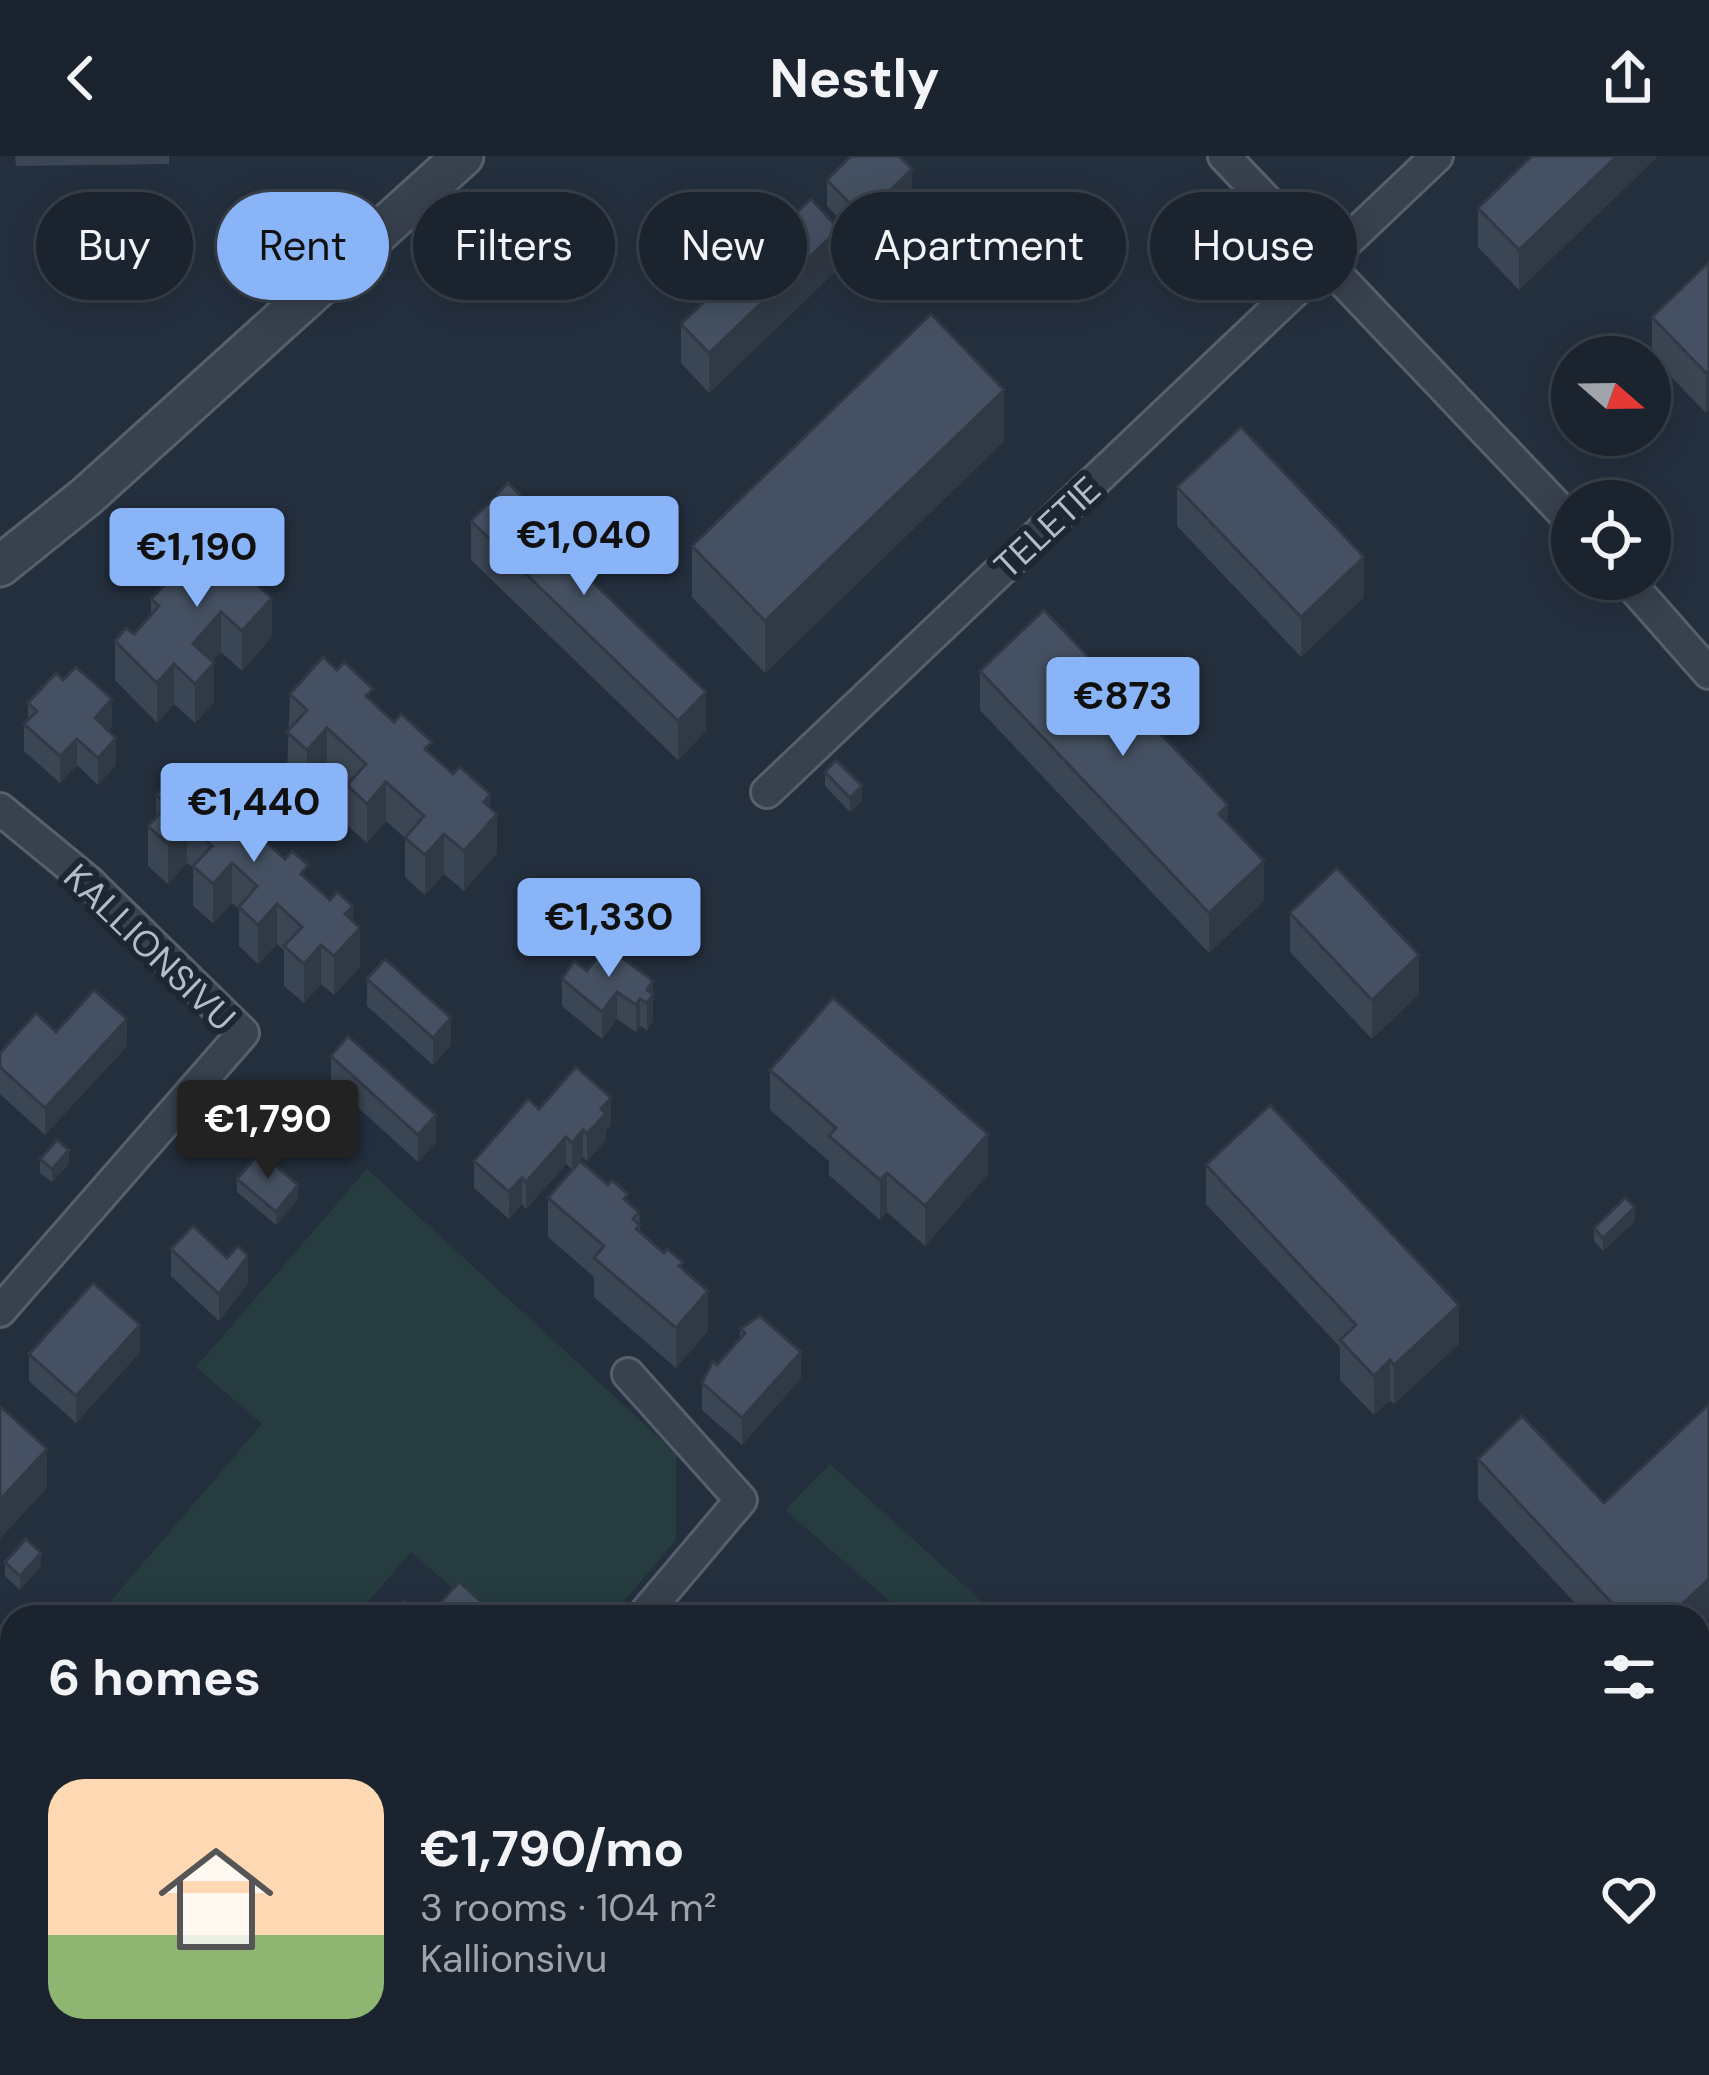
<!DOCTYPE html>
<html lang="en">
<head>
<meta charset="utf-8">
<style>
	:root { --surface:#1b232e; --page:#242b36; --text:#f1f3f6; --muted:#a0a4aa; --line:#39404a; --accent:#8ab4f8 }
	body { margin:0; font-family:"DM Sans",sans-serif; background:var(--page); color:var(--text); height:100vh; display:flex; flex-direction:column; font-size:45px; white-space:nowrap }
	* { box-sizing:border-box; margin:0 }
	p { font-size:39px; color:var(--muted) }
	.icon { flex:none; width:66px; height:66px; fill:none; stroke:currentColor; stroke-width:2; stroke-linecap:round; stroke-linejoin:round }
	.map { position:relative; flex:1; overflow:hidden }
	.details { position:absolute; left:0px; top:1449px; width:1710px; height:471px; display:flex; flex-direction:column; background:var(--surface); border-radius:36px 36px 0 0; box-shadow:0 6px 30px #0003,0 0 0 3px var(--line) }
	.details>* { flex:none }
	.hud { position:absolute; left:36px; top:36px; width:1638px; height:108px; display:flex; gap:24px }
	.needle { width:78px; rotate:110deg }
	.fabs { position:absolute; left:1551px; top:180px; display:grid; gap:24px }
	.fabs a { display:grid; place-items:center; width:120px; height:120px; border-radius:50%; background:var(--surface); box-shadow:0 6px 30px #0003,0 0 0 3px var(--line); font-size:60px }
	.price { position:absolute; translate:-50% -102px; padding:0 27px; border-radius:12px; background:var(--accent); color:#111; font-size:39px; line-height:78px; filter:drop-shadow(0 3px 6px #0008) }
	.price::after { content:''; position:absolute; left:50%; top:72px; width:36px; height:27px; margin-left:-18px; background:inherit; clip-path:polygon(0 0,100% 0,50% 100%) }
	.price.current { background:#222; color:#fff }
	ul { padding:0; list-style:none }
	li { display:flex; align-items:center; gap:36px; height:300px; padding:0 48px }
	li+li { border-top:3px solid var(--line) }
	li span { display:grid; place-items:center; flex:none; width:336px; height:240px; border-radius:36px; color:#555 }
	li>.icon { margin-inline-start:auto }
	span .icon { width:144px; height:144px; fill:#fffc; stroke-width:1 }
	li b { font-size:51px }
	h2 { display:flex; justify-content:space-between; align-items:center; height:144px; padding:0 48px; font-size:51px }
	.chip { padding:0 42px; border-radius:54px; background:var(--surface); box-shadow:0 6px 30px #0003,0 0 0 3px var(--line); font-size:42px; line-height:108px }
	.chip.current { background:var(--accent); color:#111 }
	header { display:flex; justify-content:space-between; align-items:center; height:156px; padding:0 48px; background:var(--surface); font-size:54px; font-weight:700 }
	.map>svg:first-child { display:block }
	.green { fill:#263c3f }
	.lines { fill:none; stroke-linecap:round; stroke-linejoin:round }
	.minor-casing { stroke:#565f6c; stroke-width:36 }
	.tertiary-casing { stroke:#565f6c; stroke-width:45 }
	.minor { stroke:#38414e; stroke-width:30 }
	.tertiary { stroke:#38414e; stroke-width:39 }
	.wall { fill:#3b4654 }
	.shaded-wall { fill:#303945 }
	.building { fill:#455162; stroke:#303945; stroke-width:3 }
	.labels { text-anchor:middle; stroke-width:12; stroke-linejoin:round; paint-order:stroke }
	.street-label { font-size:36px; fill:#b4bcc9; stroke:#1d2633 }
</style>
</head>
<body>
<header><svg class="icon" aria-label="back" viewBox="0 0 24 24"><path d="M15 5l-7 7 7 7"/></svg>Nestly<svg class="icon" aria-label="share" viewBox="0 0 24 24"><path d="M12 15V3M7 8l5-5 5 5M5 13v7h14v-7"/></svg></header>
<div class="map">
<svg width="1709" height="1919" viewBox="0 0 1709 1919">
	<rect width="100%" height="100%" fill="#242f3e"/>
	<g class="green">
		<polygon points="367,1013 676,1297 676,1384 611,1461 486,1461 411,1396 355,1461 97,1461 262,1268 196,1211"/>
		<polygon points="830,1308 999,1461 908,1461 785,1354"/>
		<polygon points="12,1647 12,1797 0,1786 0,1661"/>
		<polygon points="895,1908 1041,1908 1045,1917 886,1919"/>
	</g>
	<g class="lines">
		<g class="minor-casing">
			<g id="minor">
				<polyline points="1224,0 1572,366"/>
				<polyline points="1626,423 1709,517"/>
				<polyline points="767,636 1437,0"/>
				<polyline points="0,653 89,726 243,877 0,1155"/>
				<polyline points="628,1218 741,1344 642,1461"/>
				<polyline points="0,1841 12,1851"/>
				<polyline points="83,1908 97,1919"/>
				<polyline points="254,1919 263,1908"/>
			</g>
		</g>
		<g class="tertiary-casing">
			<polyline id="tertiary" points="0,410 87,340 463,0"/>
		</g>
		<use href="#minor" class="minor"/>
		<use href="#tertiary" class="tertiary"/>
	</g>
	<g class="wall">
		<polygon points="15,0 169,0 169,8 16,10"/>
		<polygon points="1532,0 1658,0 1519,134 1478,91 1478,52"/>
		<polygon points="827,24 912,40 863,87 827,50"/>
		<polygon points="1709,106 1709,254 1706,257 1652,201 1652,161"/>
		<polygon points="839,112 709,237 681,207 681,168"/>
		<polygon points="1004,285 765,517 692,441 692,390"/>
		<polygon points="1177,331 1364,441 1301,501 1177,370"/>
		<polygon points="471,365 706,575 678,604 471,404"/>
		<polygon points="204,386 263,433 272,481 242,515 221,496 212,505 214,546 195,567 174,548 157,567 115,524 115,485 134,478 151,459 151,443 185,419 204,399"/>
		<polygon points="980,515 1228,668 1264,745 1209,797 980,554"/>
		<polygon points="290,538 373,547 490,652 497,697 464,735 444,718 425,739 405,721 405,682 386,665 367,687 347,669 347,630 327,612 307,633 287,616"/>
		<polygon points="28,547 112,570 108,574 116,609 98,629 77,609 60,627 24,595 24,568 28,564"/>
		<polygon points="825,616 862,644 850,656 825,630"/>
		<polygon points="196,622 353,766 360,811 334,839 321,828 304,847 284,830 284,794 277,788 258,808 239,790 239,753 232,747 213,767 193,750 193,712 187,707 168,728 148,710 148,670 156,662 156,639"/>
		<polygon points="1290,757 1419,838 1372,883 1290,796"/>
		<polygon points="587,815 653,825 653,865 647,874 640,870 636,876 617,863 602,883 562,850 562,823"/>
		<polygon points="367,823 451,889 433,909 367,850"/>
		<polygon points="56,876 127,890 45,979 0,938 0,897"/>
		<polygon points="331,900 436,986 418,1006 331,927"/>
		<polygon points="770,914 988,1018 925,1090 887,1056 880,1064 829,1019 829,1005 770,954"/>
		<polygon points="539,953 611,969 606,974 606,984 587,1005 583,1001 572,1013 566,1008 526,1053 522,1048 509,1063 474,1032 474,1005"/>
		<polygon points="40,1003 69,1008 52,1026 40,1017"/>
		<polygon points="1206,1009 1459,1188 1394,1248 1390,1244 1374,1259 1340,1224 1340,1191 1206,1048"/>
		<polygon points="237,1023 298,1043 276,1069 237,1036"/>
		<polygon points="548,1042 628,1046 639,1056 640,1076 683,1113 708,1175 676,1212 594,1141 594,1121 548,1081"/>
		<polygon points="1635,1065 1603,1095 1594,1085 1594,1072"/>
		<polygon points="171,1093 227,1102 248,1127 219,1165 171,1120"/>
		<polygon points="740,1173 801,1222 742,1289 702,1254 702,1227 740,1183"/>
		<polygon points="140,1196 76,1267 29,1225 29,1198"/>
		<polygon points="1709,1248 1709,1462 1698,1473 1698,1461 1588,1461 1478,1343 1478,1303 1604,1347"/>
		<polygon points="5,1406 41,1410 20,1434 5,1420"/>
		<polygon points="565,1908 700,1908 712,1919 578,1919"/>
		<polygon points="726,1908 804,1908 804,1919 739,1919"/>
	</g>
	<g class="shaded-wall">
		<polygon points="1617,0 1658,0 1519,134 1519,94"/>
		<polygon points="912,13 912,40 863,87 863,61"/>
		<polygon points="839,73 839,112 709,237 709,197"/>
		<polygon points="1709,215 1709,254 1706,257 1706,217"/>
		<polygon points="1004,234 1004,285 765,517 765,465"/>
		<polygon points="582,399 582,438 574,408"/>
		<polygon points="1364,401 1364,441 1301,501 1301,461"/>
		<polygon points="263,410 263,449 251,423"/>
		<polygon points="272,442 272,481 242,515 242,475"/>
		<polygon points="221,456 221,496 193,527 193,488"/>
		<polygon points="214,507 214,546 195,567 195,528"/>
		<polygon points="174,508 174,548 157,567 157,527"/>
		<polygon points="706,536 706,575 678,604 678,565"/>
		<polygon points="112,543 112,570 95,589 95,562"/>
		<polygon points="327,572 327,612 307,633 307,594"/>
		<polygon points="116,582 116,609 98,629 98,602"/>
		<polygon points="77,583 77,609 60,627 60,600"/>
		<polygon points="386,626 386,665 367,687 367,648"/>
		<polygon points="862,630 862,644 850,656 850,642"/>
		<polygon points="490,638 490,666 497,658 497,697 464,735 464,695 484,646"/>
		<polygon points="1228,649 1228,689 1219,658"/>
		<polygon points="187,668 187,707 168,728 168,688"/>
		<polygon points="444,678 444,718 425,739 425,699"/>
		<polygon points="1264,705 1264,745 1209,797 1209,757"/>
		<polygon points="232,707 232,747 213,767 213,728"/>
		<polygon points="277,748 277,788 258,808 258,769"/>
		<polygon points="353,750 353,779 360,772 360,811 334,839 334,800 345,758"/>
		<polygon points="321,789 321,828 304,847 304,808"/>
		<polygon points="1419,799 1419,838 1372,883 1372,844"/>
		<polygon points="653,825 653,865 647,874 647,834"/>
		<polygon points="617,836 617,863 602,883 602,856"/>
		<polygon points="640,843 640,870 636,876 636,849"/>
		<polygon points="451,862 451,889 433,909 433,882"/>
		<polygon points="127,863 127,890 45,979 45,952"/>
		<polygon points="611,942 611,969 606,974 606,984 587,1005 587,978 601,953"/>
		<polygon points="436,959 436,986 418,1006 418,979"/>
		<polygon points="583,974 583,1001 572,1013 572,987"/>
		<polygon points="988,978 988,1018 925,1090 925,1050"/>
		<polygon points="566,981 566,1008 526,1053 526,1026"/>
		<polygon points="69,994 69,1008 52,1026 52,1013"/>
		<polygon points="887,1017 887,1056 880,1064 880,1024"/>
		<polygon points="522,1022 522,1048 509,1063 509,1036"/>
		<polygon points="298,1029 298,1043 276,1069 276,1056"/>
		<polygon points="1635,1051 1635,1065 1603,1095 1603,1082"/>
		<polygon points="248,1100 248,1127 219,1165 219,1138"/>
		<polygon points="708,1135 708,1175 676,1212 676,1172"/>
		<polygon points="1459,1149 1459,1188 1394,1248 1394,1209"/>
		<polygon points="140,1169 140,1196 76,1267 76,1240"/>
		<polygon points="801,1196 801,1222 742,1289 742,1262"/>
		<polygon points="1390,1204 1390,1244 1374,1259 1374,1220"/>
		<polygon points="47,1293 47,1332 0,1383 0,1344"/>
		<polygon points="41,1397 41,1410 20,1434 20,1420"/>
		<polygon points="1709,1423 1709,1462 1698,1473 1698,1461 1668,1461"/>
		<polygon points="512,1908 512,1919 502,1919"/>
		<polygon points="798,1908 804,1908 804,1919 789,1919"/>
	</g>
	<g class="building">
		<polygon points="851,0 899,0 912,13 863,61 827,24"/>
		<polygon points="1532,0 1617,0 1519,94 1478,52"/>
		<polygon points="811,43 839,73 709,197 681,168"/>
		<polygon points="1709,106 1709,215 1706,217 1652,161"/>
		<polygon points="931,158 1004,234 765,465 692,390"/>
		<polygon points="1241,271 1364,401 1301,461 1177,331"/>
		<polygon points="508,327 582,399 574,408 706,536 678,565 471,365"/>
		<polygon points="215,373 222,379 225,376 263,410 251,423 272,442 242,475 221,456 193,488 214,507 195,528 174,508 157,527 115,485 126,472 134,478 159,450 151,443 179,414 185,419 210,392 204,386"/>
		<polygon points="1044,454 1228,649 1219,658 1264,705 1209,757 980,515"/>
		<polygon points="323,501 337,514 344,506 373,533 366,540 394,566 401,558 432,586 425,593 453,618 460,611 490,638 484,646 497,658 464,695 444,678 425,699 405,682 424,660 386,626 367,648 347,629 366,608 327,572 307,594 287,576 307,554 290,538"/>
		<polygon points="76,511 112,543 95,562 116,582 98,602 77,583 60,600 24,568 37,555 28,547 56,517 63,524"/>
		<polygon points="836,604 862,630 850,642 825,616"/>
		<polygon points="182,609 196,622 203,614 218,628 211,636 240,663 247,655 263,668 256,677 285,703 292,695 308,709 301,718 330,744 337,736 353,750 345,758 360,772 334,800 321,789 304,808 284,790 302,771 277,748 258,769 239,751 257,730 232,707 213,728 193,710 212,690 187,668 168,688 148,670 168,649 156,639"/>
		<polygon points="1337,712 1419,799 1372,844 1290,757"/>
		<polygon points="606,790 653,825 647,834 653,838 647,847 640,843 636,849 617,836 602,856 562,823 574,805 587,815"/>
		<polygon points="385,803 451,862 433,882 367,823"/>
		<polygon points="94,834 127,863 45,952 0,911 0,897 36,857 56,876"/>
		<polygon points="833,842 988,978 925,1050 887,1017 880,1024 829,980 836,972 770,914"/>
		<polygon points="348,880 436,959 418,979 331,900"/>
		<polygon points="576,911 611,942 601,953 606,957 587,978 583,974 572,987 566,981 526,1026 522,1022 509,1036 474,1005 528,943 539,953"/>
		<polygon points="1270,949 1459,1149 1394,1209 1390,1204 1374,1220 1340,1184 1356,1169 1206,1009"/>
		<polygon points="57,984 69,994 52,1013 40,1003"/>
		<polygon points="260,996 298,1029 276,1056 237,1023"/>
		<polygon points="580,1005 608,1029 612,1024 628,1038 624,1043 639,1056 633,1063 640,1069 636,1073 664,1097 667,1093 683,1106 679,1110 708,1135 676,1172 594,1102 604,1090 548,1042"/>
		<polygon points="1625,1042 1635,1051 1603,1082 1594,1072"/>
		<polygon points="193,1070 227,1102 238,1090 248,1100 219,1138 171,1093"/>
		<polygon points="93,1127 140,1169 76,1240 29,1198"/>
		<polygon points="760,1160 801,1196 742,1262 702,1227 713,1205 717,1209 745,1177 740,1173"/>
		<polygon points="1709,1248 1709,1423 1668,1461 1625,1461 1478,1303 1522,1260 1604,1347"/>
		<polygon points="0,1250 47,1293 0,1344"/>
		<polygon points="26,1383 41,1397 20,1420 5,1406"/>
		<polygon points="459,1426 498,1461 428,1461"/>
		<polygon points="404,1445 422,1461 390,1461"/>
		<polygon points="305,1908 333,1908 346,1919 296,1919"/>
		<polygon points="479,1908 511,1908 502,1919 470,1919"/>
		<polygon points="612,1908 700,1908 712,1919 624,1919"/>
		<polygon points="757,1908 798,1908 789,1919 770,1919"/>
	</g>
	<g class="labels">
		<g class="street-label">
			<text transform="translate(1047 371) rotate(-43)" y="13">TELETIE</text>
			<text transform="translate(150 791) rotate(44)" y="13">KALLIONSIVU</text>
		</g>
	</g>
</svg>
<div class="fabs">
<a><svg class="needle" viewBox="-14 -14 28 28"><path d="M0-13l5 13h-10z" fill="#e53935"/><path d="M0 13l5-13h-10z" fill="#a0a4aa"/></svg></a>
<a><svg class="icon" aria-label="locate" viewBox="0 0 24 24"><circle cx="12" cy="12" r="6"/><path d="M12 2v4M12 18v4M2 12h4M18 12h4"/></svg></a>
</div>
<b class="price" style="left:584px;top:442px">€1,040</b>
<b class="price" style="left:197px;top:454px">€1,190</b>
<b class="price" style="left:1123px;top:603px">€873</b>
<b class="price" style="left:254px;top:709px">€1,440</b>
<b class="price" style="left:609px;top:824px">€1,330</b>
<b class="price current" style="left:268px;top:1026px">€1,790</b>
<div class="hud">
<a class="chip">Buy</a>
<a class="chip current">Rent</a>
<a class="chip">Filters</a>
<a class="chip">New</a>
<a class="chip">Apartment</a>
<a class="chip">House</a>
</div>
<section class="details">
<h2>6 homes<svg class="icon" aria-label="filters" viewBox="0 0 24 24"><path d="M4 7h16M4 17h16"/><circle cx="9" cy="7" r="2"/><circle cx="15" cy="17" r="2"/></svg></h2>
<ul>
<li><span style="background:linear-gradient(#ffd9b3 65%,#8fb573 0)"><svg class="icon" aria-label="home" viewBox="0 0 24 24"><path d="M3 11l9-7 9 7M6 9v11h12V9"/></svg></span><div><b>€1,790/mo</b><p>3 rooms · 104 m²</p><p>Kallionsivu</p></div><svg class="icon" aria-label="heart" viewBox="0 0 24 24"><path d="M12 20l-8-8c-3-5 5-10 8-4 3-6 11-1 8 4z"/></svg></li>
</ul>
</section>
</div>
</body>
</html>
